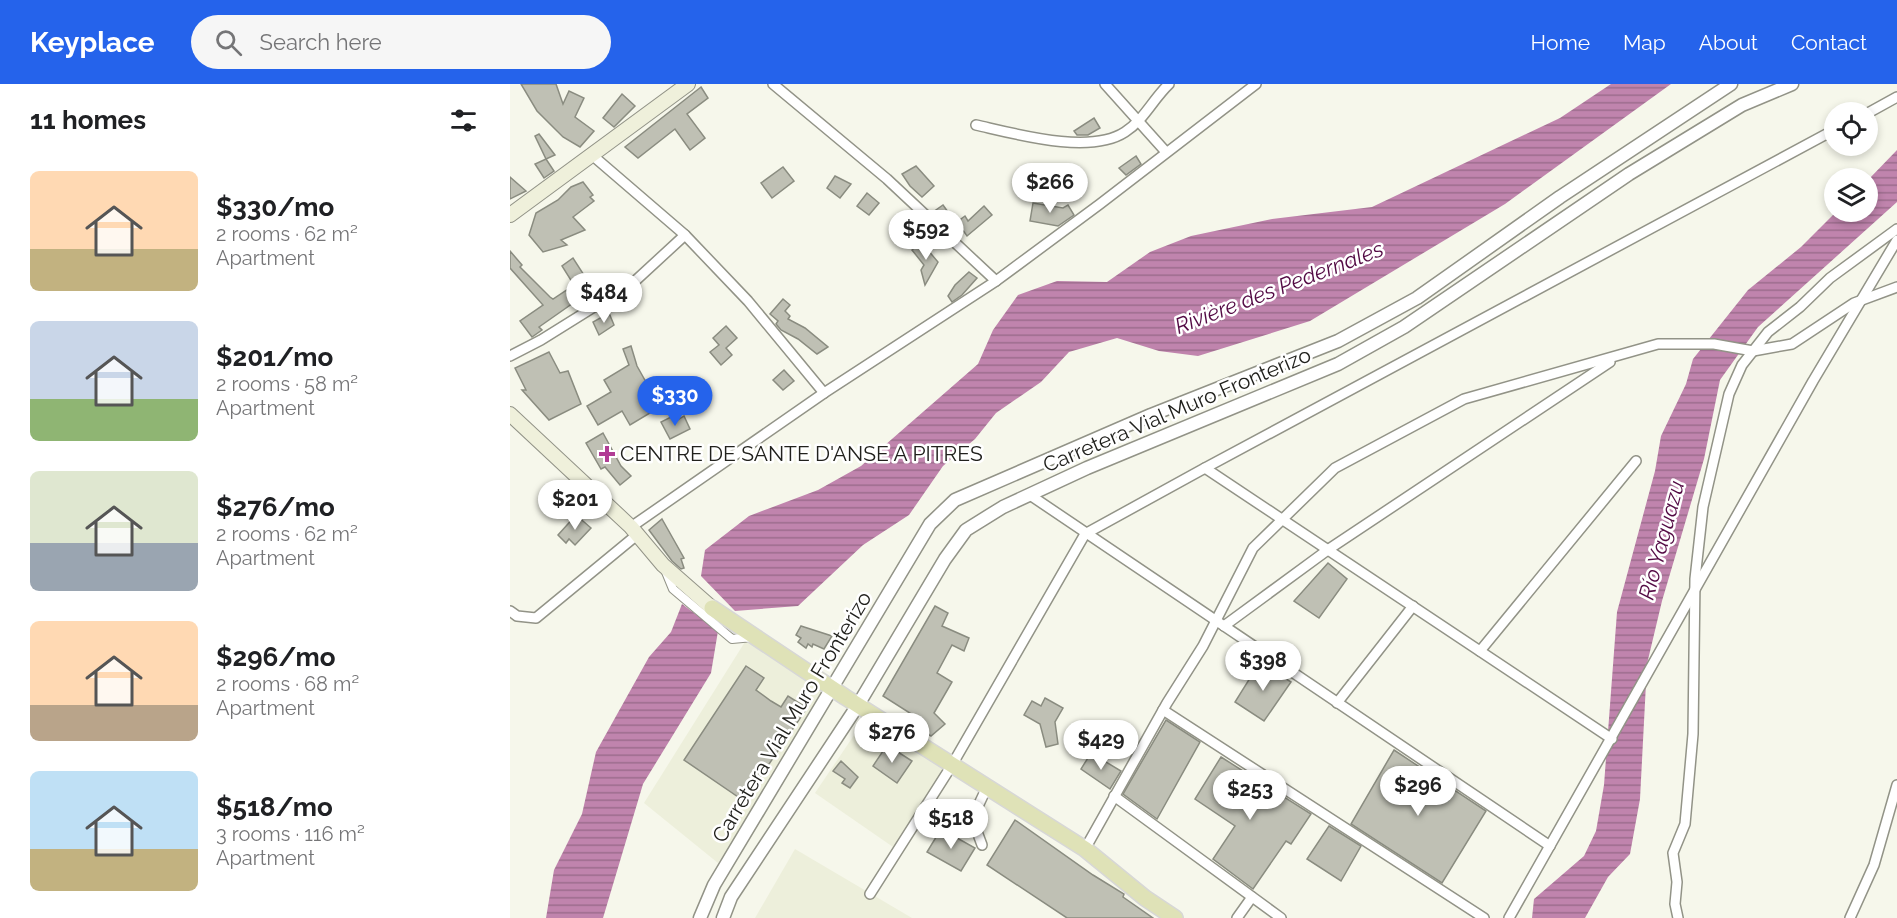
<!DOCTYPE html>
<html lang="en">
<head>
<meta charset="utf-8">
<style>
	:root { --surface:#fff; --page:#f6f6f6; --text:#202124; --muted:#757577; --accent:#2563eb }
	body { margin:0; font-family:Raleway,sans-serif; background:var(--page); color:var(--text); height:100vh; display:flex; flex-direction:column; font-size:22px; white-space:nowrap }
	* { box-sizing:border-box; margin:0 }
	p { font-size:20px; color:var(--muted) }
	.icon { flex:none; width:33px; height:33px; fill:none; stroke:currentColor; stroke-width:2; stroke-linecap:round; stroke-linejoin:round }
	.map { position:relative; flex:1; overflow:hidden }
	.panel { display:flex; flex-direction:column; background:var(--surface); width:510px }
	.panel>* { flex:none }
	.tools { position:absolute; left:1314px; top:18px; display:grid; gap:12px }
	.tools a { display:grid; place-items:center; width:54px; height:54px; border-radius:50%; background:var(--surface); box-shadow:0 3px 9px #0003; font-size:30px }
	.price { position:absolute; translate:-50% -51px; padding:0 14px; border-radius:21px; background:#fff; color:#222; font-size:20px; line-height:39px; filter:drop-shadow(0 2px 3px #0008) }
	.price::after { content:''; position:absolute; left:50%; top:36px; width:18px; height:14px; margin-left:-9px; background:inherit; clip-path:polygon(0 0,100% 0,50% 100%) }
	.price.current { background:var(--accent); color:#fff }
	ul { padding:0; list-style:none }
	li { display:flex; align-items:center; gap:18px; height:150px; padding:0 30px }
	li span { display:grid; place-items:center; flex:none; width:168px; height:120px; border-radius:9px; color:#555 }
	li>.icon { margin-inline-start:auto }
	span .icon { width:72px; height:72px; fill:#fffc; stroke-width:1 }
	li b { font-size:26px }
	h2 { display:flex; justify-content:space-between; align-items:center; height:72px; padding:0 30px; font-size:26px }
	header { display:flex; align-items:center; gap:36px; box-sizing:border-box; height:84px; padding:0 30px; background:var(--accent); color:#fff }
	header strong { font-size:28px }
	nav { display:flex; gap:33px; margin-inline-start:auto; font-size:21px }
	.search { width:420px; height:54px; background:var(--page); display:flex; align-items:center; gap:15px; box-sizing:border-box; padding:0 21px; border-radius:33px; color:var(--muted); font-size:22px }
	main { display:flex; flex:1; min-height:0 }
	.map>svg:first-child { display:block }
	.built { fill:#edefdb }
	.water { fill:url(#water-rules) }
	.building { fill:#bfc0b4; stroke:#8a8c80; stroke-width:1.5 }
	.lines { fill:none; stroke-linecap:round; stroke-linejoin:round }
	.pedestrian-casing { stroke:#929387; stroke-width:10 }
	.minor-casing { stroke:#929387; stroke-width:12 }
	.tertiary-casing { stroke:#929387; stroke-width:15 }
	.secondary-casing { stroke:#929387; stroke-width:16 }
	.primary-casing { stroke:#d7d7d6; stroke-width:18 }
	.pedestrian { stroke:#fff; stroke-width:8 }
	.minor { stroke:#fff; stroke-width:9 }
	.tertiary { stroke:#fff; stroke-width:12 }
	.secondary { stroke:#eff0db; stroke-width:14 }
	.primary { stroke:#dfe2b7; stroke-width:15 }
	.poi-dot { fill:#b13d95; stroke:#fff; stroke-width:2 }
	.labels { text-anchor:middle; stroke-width:5; stroke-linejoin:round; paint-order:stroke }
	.street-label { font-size:21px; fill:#21211d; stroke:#fff }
	.poi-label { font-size:21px; fill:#21211d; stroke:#fff; text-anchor:start }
	.water-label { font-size:22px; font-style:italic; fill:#530a44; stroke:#fff }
</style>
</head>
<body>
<header>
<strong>Keyplace</strong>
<div class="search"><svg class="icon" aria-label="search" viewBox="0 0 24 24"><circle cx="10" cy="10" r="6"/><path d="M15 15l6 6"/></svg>Search here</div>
<nav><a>Home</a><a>Map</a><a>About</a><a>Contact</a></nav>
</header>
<main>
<section class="panel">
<h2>11 homes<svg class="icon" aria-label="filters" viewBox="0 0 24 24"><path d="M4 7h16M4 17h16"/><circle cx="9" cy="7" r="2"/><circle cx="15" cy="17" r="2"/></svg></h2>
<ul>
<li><span style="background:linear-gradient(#ffd9b3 65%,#c2b280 0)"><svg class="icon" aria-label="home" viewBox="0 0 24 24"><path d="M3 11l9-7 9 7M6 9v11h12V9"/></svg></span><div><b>$330/mo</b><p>2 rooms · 62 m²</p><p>Apartment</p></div></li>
<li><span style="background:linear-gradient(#c9d6e8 65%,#8fb573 0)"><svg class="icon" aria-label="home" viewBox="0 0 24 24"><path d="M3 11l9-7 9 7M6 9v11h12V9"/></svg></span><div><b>$201/mo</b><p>2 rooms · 58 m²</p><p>Apartment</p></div></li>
<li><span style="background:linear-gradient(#dfe7d0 60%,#9aa5b1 0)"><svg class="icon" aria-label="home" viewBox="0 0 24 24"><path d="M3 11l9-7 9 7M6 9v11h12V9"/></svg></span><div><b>$276/mo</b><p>2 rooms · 62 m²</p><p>Apartment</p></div></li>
<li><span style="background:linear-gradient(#ffd9b3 70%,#b9a48a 0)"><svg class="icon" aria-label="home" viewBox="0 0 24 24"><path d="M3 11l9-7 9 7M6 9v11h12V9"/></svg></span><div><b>$296/mo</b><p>2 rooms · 68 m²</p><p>Apartment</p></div></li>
<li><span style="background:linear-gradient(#bfe0f5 65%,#c2b280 0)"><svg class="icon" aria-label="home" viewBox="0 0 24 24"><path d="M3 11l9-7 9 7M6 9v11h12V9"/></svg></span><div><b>$518/mo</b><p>3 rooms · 116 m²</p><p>Apartment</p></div></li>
</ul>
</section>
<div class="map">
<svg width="1387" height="834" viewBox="0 0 1387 834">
	<defs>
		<pattern id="water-rules" width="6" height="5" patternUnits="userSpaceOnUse" patternTransform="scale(1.5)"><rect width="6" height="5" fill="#c084ad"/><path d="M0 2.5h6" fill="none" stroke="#9c6c8c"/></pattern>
	</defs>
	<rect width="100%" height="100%" fill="#f6f7eb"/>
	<g class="built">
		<polygon points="238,553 324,611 208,779 134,719"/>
		<polygon points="357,632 434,686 386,765 305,709"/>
		<polygon points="285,765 402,834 245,834"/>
	</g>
	<g class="water">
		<polygon points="1101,0 1161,0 995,120 800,237 688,272 649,267 607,254 559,268 531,298 486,329 465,355 433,382 399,431 353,461 288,522 225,527 191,492 195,466 239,432 308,406 351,382 468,280 483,246 508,211 547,197 597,198 640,168 681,152 762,135 862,123 1050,34"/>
		<polygon points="1387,66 1387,118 1248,243 1210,296 1194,375 1152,517 1137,580 1130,715 1120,770 1098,793 1075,834 1022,834 1024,815 1074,772 1086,747 1094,701 1107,528 1145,387 1151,352 1176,300 1183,275 1238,206 1291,163 1326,128 1358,128 1358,96"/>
		<polygon points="172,520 208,547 201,589 133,700 93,834 36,834 44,786 72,730 86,668 139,573 161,548"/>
	</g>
	<g class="building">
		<polygon points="11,0 46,0 53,20 59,7 74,14 65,33 84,47 70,63 53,53 27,27"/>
		<polygon points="191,3 198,14 177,30 195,54 180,66 165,45 128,74 115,63"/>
		<polygon points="112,10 125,22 104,43 93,34"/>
		<polygon points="584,34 590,44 578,51 567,51 564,47"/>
		<polygon points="29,50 45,71 36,75 25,52"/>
		<polygon points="626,72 631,80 616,91 609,84"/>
		<polygon points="36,75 44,87 34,94 25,80"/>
		<polygon points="406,82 424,102 412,113 400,102 392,90"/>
		<polygon points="273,83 284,97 262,114 251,99"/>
		<polygon points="325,92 341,100 330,114 317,104"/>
		<polygon points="0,93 16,107 0,115"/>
		<polygon points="73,98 83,111 80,113 84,117 63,133 75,146 51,156 57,161 33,168 19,151 26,129 48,116 61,103"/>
		<polygon points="357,109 369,119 359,131 347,122"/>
		<polygon points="523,119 553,124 558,121 564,131 548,142 520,137"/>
		<polygon points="433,121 448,142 442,147 423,128"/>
		<polygon points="474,122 482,131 457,152 447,138 455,132 458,137"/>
		<polygon points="411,158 428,178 415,201 411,186 414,181 402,166"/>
		<polygon points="0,167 12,181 10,183 40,213 43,215 64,201 52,182 63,174 83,205 29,243 32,246 22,253 10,237 33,221 0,184"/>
		<polygon points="459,188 467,194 452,211 442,218 438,212 445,201"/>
		<polygon points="273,215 280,221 275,227 280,232 278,235 295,244 318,263 307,270 288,255 271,246 266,240 268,237 260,230"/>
		<polygon points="99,229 104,241 89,251 83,238"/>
		<polygon points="216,242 227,254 216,264 222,271 211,281 200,268 209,261 203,254"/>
		<polygon points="121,262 127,282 150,323 120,341 112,327 88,341 77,322 101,308 94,296 119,281 113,265"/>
		<polygon points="39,268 50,289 58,287 71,320 39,336 12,306 16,306 5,284"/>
		<polygon points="274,286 284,297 273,306 263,296"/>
		<polygon points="174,332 180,345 160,355 151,338 161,333 164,338"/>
		<polygon points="93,349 111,382 121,392 110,401 95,383 91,385 76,359"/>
		<polygon points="66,431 81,444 65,461 59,455 56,459 48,451"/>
		<polygon points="152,435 174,474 171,475 174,484 171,485 162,477 139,446"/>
		<polygon points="818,479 837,495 809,534 784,517"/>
		<polygon points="425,522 438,529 432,542 459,554 454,567 442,561 427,589 442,598 424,629 435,640 421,652 409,645 414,638 373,612"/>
		<polygon points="291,542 322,552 314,565 303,560 302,563 298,560 296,564 288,558 291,554 286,551"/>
		<polygon points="750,578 781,598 754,637 725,618"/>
		<polygon points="236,582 254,594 246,606 261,617 271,623 278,612 297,624 234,717 174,676"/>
		<polygon points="535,614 553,624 545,638 548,660 536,663 530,640 514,631 522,617 531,622"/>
		<polygon points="656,636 690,658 647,735 613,710"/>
		<polygon points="377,661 402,677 387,699 363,682"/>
		<polygon points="884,666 976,727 932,799 841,740"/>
		<polygon points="581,669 611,687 600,705 571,685"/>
		<polygon points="711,673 801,730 781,760 776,757 743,805 703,775 725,742 685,715"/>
		<polygon points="331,677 348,693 340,704 332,699 335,695 323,687"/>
		<polygon points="505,736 583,791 614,810 613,813 643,834 557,834 477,781"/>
		<polygon points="819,742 851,762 831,797 797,775"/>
		<polygon points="431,745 465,764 451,787 417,768"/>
	</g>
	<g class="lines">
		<g class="pedestrian-casing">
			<polyline id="pedestrian" points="156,488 163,505 222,555 243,553"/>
		</g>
		<g class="minor-casing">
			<g id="minor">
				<polyline points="263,0 377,95 486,197"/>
				<polyline points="595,0 656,68"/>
				<polyline points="1358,29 1387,13"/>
				<path d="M466,41C506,50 580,71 615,48C634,36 643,15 659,0"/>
				<polyline points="82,71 175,151 238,217 314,309"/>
				<polyline points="0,272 31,256 124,198 175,151"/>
				<polyline points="695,384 1324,46"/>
				<polyline points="520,411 1040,762"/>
				<polyline points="121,443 314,309 486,197 590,120 746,0"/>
				<polyline points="0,527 7,532 26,534 128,450"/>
				<polyline points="714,542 819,465 1100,278"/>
				<polyline points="970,567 1126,377"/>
				<polyline points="827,619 903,522"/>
				<polyline points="653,626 974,834"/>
				<polyline points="604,712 771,834"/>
				<polyline points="432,731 447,731 462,735 477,703"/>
				<polyline points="462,734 472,761"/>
				<polyline points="575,765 657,619 693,562 743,464 825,384 954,315 1148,260 1204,260 1243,267 1282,260 1344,219 1387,203"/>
				<polyline points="360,810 442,681 575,450 695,384 1102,655"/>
				<polyline points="727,834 742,813"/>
				<polyline points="999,834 1303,297 1387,156"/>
				<polyline points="1168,834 1165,820 1167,798 1163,769 1175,740 1183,650 1185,495 1193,423 1219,310 1232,281 1258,248 1290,223 1320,194 1387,145"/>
				<polyline points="1340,834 1364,781 1387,701"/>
			</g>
		</g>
		<g class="tertiary-casing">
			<g id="tertiary">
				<polyline points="190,834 204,801 420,440 445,416 641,331 828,257 907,214 1050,113 1221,0"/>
				<polyline points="213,834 221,813 348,621 435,475 456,446 493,423 577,384 828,280 894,243 1119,90 1232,21 1282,0"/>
			</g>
		</g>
		<g class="secondary-casing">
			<g id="secondary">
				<polyline points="0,131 178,0"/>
				<polyline points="0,330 121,443 153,481 202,524"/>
			</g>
		</g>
		<g class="primary-casing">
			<polyline id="primary" points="202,524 335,613 575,765 635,814 665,834"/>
		</g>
		<use href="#pedestrian" class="pedestrian"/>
		<use href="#minor" class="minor"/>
		<use href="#tertiary" class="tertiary"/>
		<use href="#secondary" class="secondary"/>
		<use href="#primary" class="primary"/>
	</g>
	<path class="poi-dot" d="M94 361h6v6h6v6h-6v6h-6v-6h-6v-6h6z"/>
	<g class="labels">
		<g class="street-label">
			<text transform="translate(667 326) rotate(-23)" y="7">Carretera Vial Muro Fronterizo</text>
			<text transform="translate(282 633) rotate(-59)" y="7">Carretera Vial Muro Fronterizo</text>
		</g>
		<g class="poi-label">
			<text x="110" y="377">CENTRE DE SANTE D'ANSE A PITRES</text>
		</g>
		<g class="water-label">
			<text transform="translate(769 203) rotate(-21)" y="8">Rivière des Pedernales</text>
			<text transform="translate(1151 456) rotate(-75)" y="8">Río Yaguazu</text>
		</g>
	</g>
</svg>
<div class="tools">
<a><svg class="icon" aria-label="locate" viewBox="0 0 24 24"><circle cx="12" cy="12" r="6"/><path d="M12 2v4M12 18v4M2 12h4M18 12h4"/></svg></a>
<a><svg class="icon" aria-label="layers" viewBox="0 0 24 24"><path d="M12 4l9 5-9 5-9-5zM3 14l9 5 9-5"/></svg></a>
</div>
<b class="price" style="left:540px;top:130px">$266</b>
<b class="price" style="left:416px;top:177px">$592</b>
<b class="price" style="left:94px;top:240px">$484</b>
<b class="price current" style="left:165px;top:343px">$330</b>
<b class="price" style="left:65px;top:447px">$201</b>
<b class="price" style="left:753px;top:608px">$398</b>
<b class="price" style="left:382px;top:680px">$276</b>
<b class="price" style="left:591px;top:687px">$429</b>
<b class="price" style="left:908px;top:733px">$296</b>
<b class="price" style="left:740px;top:737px">$253</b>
<b class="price" style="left:441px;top:766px">$518</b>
</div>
</main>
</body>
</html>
